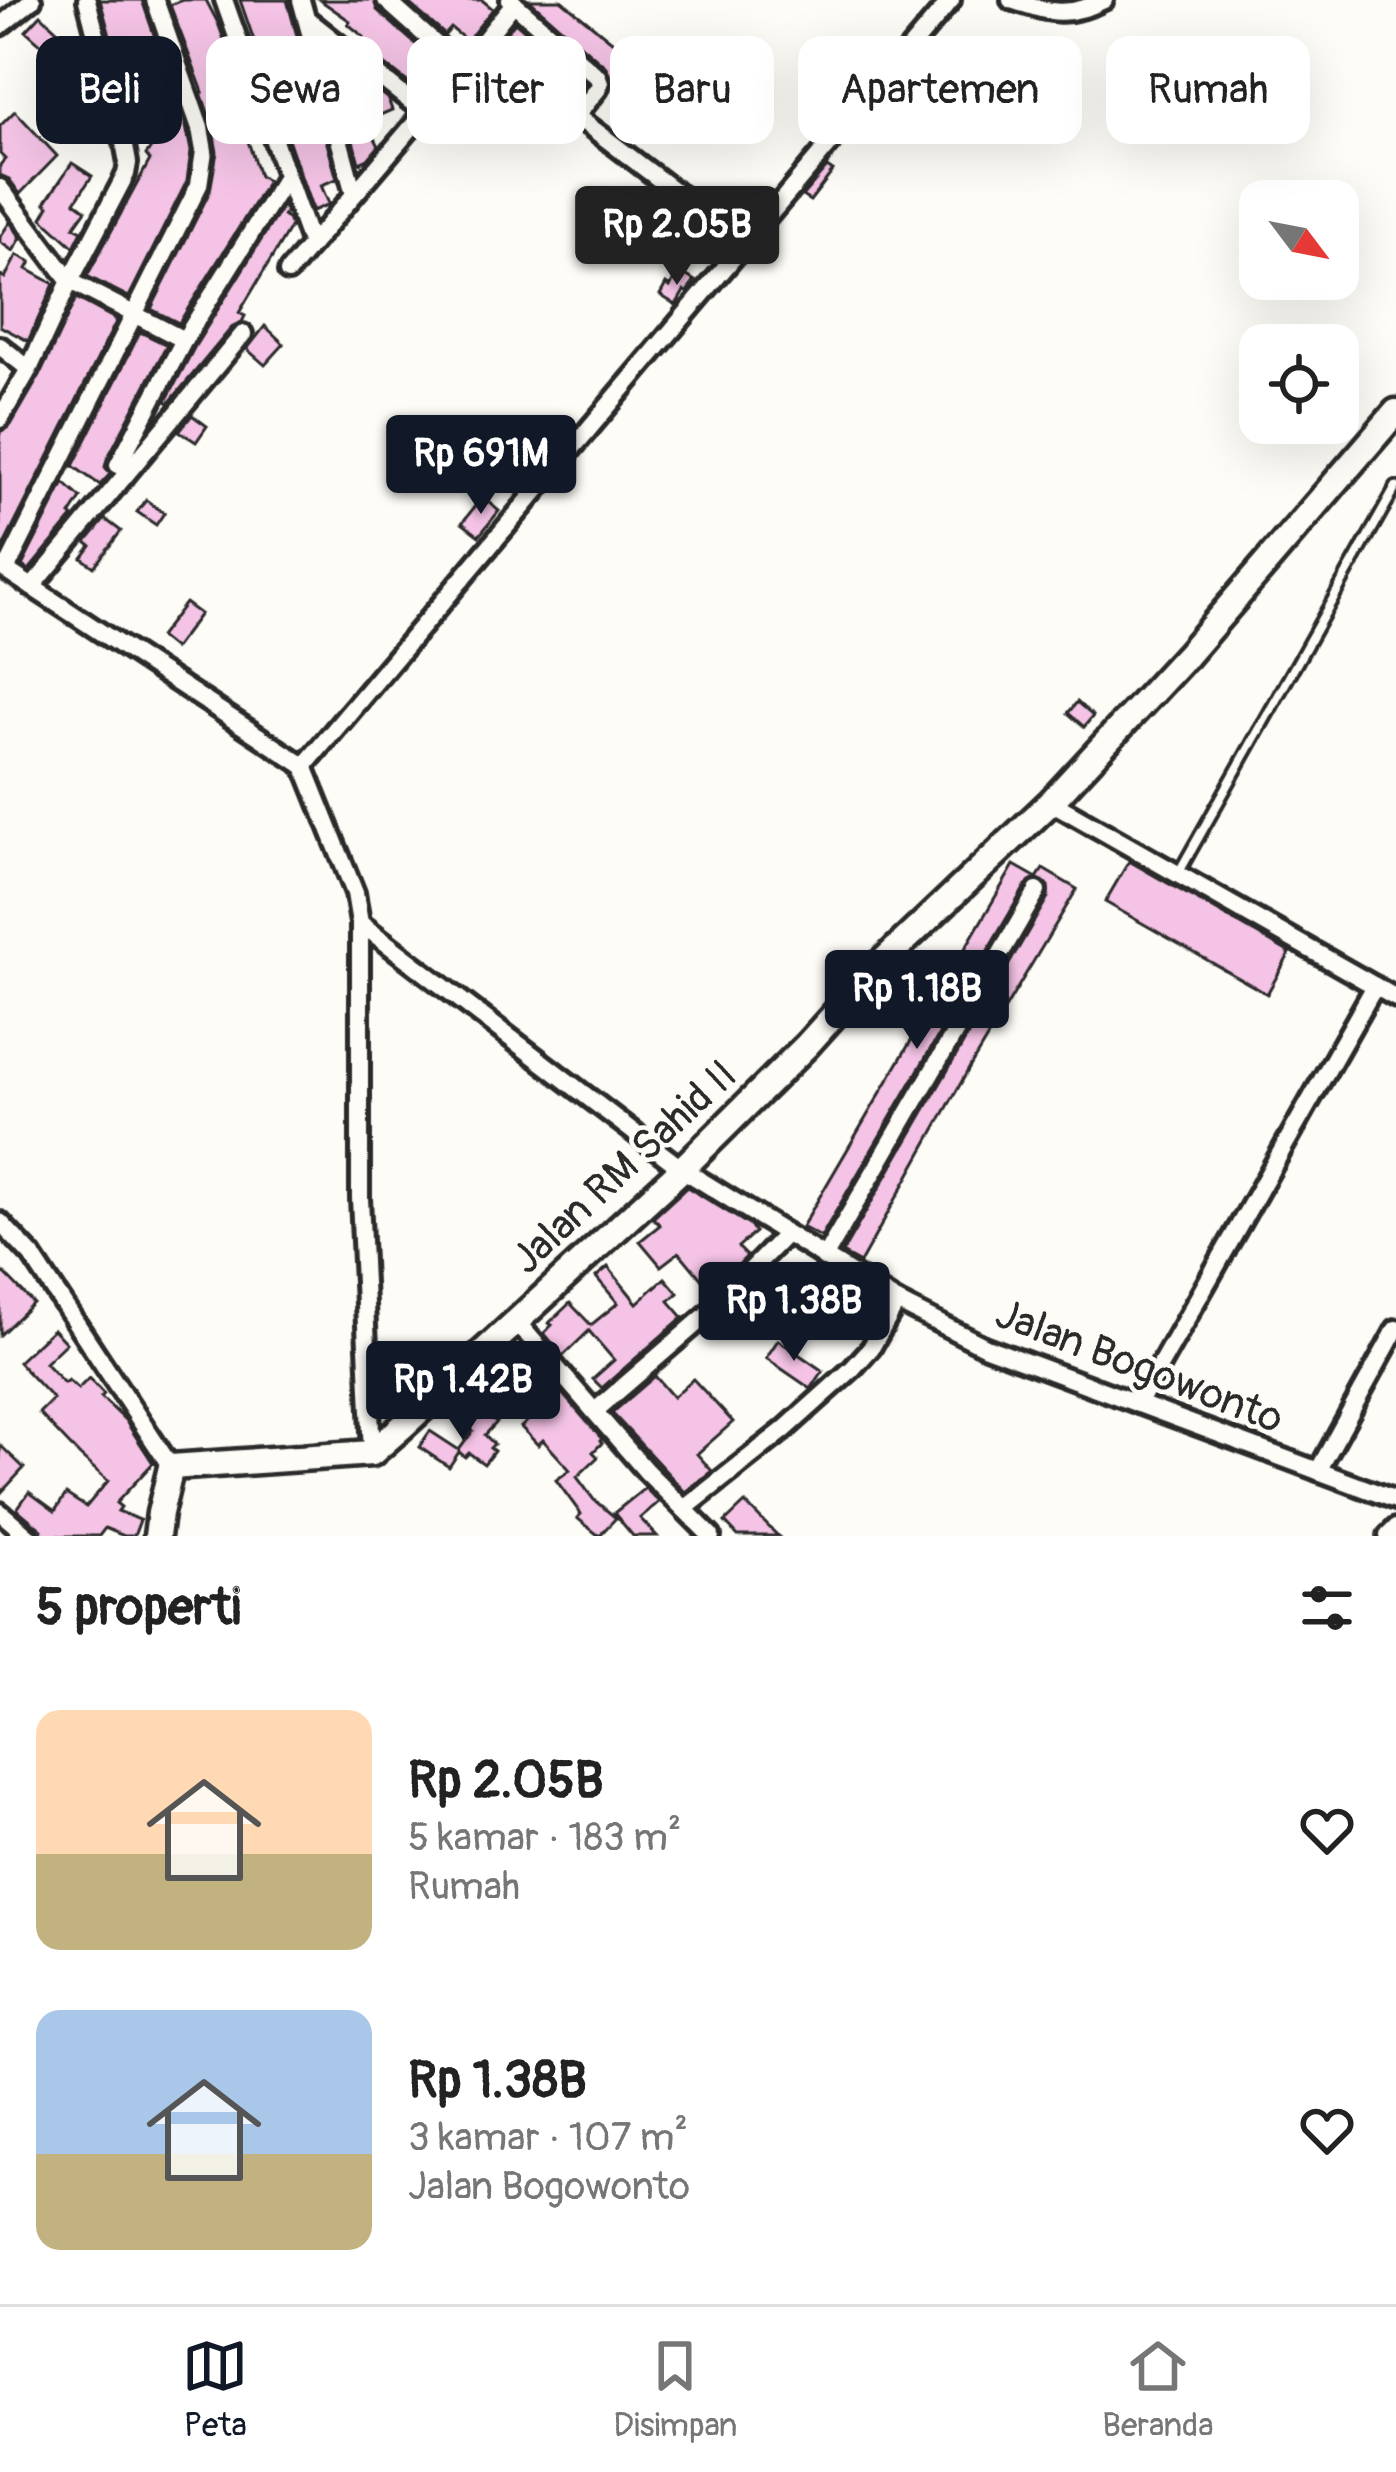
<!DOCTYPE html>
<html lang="id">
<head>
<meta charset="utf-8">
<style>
	:root { --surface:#fff; --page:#f2f2f2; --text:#222; --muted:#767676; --line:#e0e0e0; --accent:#111827 }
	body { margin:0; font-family:Pangolin,sans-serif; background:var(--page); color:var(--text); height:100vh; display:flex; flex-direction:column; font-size:45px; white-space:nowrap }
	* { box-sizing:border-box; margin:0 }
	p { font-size:39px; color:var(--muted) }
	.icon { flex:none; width:66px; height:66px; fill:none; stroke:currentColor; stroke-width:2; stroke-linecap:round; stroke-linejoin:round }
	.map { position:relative; height:1536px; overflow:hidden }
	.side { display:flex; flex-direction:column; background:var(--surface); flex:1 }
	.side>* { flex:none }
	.hud { position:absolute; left:36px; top:36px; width:1326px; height:108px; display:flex; gap:24px }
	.needle { width:78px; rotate:122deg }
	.tools { position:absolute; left:1239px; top:180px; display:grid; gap:24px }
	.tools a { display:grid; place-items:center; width:120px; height:120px; border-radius:24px; background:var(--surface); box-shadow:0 12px 48px #0002; font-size:60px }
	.price { position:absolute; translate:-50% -102px; padding:0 27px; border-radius:12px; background:var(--accent); color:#fff; font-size:39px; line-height:78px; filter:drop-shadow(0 3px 6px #0008) }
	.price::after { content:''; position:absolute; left:50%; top:72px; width:36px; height:27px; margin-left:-18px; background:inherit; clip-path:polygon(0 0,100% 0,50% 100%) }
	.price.on { background:#222; color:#fff }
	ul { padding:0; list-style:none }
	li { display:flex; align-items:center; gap:36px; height:300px; padding:0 36px }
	li span { display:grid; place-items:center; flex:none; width:336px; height:240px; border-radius:24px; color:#555 }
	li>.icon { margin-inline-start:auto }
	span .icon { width:144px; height:144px; fill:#fffc; stroke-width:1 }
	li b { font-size:51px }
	h2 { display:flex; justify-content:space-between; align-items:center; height:144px; padding:0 36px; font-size:51px }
	.tag { padding:0 42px; border-radius:24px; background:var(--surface); box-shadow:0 12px 48px #0002; font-size:42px; line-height:108px }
	.tag.on { background:var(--accent); color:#fff }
	.tab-bar { display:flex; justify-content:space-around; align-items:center; height:168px; border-top:3px solid var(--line); background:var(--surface); font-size:33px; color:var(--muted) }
	.tab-bar a { display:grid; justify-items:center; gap:6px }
	.tab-bar .on { color:var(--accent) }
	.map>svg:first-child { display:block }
	.building { fill:#f4c3e5; stroke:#2b2b2b; stroke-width:3 }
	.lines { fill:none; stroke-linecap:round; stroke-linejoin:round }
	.lane-casing { stroke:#2b2b2b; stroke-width:16 }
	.street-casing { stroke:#2b2b2b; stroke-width:26 }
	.secondary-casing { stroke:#2b2b2b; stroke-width:33 }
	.lane { stroke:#fdfcf7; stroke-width:8 }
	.street { stroke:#fdfcf7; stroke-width:16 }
	.secondary { stroke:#fdfcf7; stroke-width:24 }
	.labels { text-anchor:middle; stroke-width:9; stroke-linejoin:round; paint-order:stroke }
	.street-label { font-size:42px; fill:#2b2b2b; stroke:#fdfcf7 }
</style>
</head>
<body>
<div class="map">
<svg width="1396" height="1536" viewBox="0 0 1396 1536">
	<rect width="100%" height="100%" fill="#fdfcf7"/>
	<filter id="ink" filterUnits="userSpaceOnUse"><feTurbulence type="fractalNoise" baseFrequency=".00833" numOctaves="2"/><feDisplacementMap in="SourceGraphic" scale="24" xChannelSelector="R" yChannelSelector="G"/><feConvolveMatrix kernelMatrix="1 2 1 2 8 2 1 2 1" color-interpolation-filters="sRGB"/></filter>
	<g filter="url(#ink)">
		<g class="building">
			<polygon points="100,0 142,0 170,81 167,83 176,97 186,126 191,151 187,181 129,297 87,276 150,160 146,155 151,148 139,140 133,126 128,100"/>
			<polygon points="183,0 206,0 218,23 241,87 244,120 252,117 259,137 248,141 259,176 268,181 179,323 151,309 210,191 217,152 212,125 201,92 203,92 170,5"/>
			<polygon points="240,0 287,0 337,179 321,185 329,204 313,211"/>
			<polygon points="320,0 374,0 377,10 441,67 420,92 359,44 364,37 348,24 350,21"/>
			<polygon points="405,0 482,0 493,9 467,41 451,28 445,35"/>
			<polygon points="529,0 561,0 633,58 612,82 606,67"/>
			<polygon points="41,15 60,33 43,46 26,31"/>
			<polygon points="515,22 586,83 575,98 502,38"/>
			<polygon points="329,52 388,99 392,110 366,121 379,146 368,159 359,163"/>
			<polygon points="15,111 57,156 20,194 9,179 0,175 0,165 5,159 0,154 0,126"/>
			<polygon points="72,163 92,176 75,202 86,210 74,227 82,231 74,247 42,218 49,206 45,203"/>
			<polygon points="827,167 833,171 810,201 802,196"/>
			<polygon points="283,205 286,212 283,216 288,219 291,226 239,313 245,316 242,322 233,326 169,403 166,401 195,346"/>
			<polygon points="10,222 21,238 13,251 0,242 0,237"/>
			<polygon points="17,255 31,262 27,269 54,284 28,341 0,326 0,275 5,278"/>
			<polygon points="679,271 695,281 687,292 684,291 676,305 660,295 666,284 670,287"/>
			<polygon points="76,298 117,320 0,553 0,432 11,425 40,375"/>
			<polygon points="265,326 284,344 265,365 247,349"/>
			<polygon points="140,332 167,345 107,459 105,467 110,474 100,485 73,466"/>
			<polygon points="192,415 207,426 196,442 179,431"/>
			<polygon points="518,458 536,471 521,489 504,477"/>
			<polygon points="64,483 81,498 70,515 73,517 29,570 22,566"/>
			<polygon points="482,497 499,511 479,536 462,523"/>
			<polygon points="146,500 164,513 156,525 137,512"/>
			<polygon points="105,519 121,531 94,567 82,558 91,546 86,542"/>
			<polygon points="185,603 200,614 174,649 159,637"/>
			<polygon points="1077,702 1093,716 1084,727 1068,713"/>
			<polygon points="1129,861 1290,953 1267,994 1105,902"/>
			<polygon points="1014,865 1037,878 1026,885 821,1237 802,1227"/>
			<polygon points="1043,869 1077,889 971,1065 860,1263 842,1253 1048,897 1048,886 1037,878"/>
			<polygon points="687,1187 749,1225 755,1232 738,1247 747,1256 712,1292 679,1252 661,1266 640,1241 660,1225 653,1218"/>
			<polygon points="608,1267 637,1303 665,1278 678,1293 669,1301 683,1317 602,1388 593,1379 614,1360 589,1331 563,1356 544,1333 552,1325 549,1323 570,1303 591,1325 618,1303 596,1277"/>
			<polygon points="0,1269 33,1303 0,1335"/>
			<polygon points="829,1288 844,1303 814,1333 799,1318"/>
			<polygon points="53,1329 66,1343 45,1363 64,1383 68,1380 78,1389 89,1378 104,1394 101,1397 125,1420 153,1463 116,1503 121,1507 118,1511 140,1520 134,1536 124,1536 105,1528 99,1536 40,1536 42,1530 17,1509 29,1492 55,1511 66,1494 86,1507 108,1481 80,1456 39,1413 53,1399 18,1362"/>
			<polygon points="778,1340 823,1371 811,1389 766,1358"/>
			<polygon points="528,1354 544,1373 519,1400 501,1382"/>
			<polygon points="655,1376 673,1397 693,1379 733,1422 697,1454 712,1471 685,1492 612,1413"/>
			<polygon points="560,1391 602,1439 600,1441 602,1443 593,1452 598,1457 577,1477 594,1500 616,1518 599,1536 577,1518 581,1514 556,1480 570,1470 543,1440 538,1445 521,1427"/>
			<polygon points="481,1410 497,1422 485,1435 494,1444 490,1448 494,1451 484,1464 469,1453 465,1457 459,1452 449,1467 419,1447 430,1431 459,1450 473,1431 469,1427"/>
			<polygon points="0,1445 24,1468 0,1494"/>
			<polygon points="645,1488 659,1502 640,1518 657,1536 633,1536 614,1513"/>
			<polygon points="745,1503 778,1536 738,1536 725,1522"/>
		</g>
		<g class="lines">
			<g class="lane-casing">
				<polyline id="lane" points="1179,872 1396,487"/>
			</g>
			<g class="street-casing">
				<g id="street">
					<polyline points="224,0 311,245"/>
					<polyline points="301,0 354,194"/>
					<polyline points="386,0 462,68"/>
					<polyline points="510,0 598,77 600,84 598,89 576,116"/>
					<path d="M1011,0C1049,12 1067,19 1104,0"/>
					<polyline points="307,19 424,112"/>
					<polyline points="0,26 32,0"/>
					<polyline points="519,67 576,116 743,243"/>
					<polyline points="0,188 70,281 184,340"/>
					<polyline points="288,272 462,68 514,3"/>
					<polyline points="0,346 29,369"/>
					<polyline points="0,419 29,369 70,281 126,174 128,163 125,147 87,0"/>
					<polyline points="118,465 184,340 286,177"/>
					<polyline points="0,566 304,766 355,893 360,923 360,1198 372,1453"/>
					<polyline points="6,570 199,185 204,151 200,128 155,0"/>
					<polyline points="32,587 243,334"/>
					<polyline points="304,766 951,0"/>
					<polyline points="1051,802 1396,998"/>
					<polyline points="360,923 682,1169 897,1302 986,1347 1396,1500"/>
					<polyline points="0,1222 32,1256 171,1467"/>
					<polyline points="824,1258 1037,891"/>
					<polyline points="515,1320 646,1471 711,1536"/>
					<polyline points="1138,1404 1375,986"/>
					<polyline points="595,1411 711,1311 786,1234"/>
					<polyline points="1318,1471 1396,1329"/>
					<polyline points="684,1509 784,1430 852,1369 871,1348 897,1302"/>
					<polyline points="0,1512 28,1536"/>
					<polyline points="1388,1536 1396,1528"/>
				</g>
			</g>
			<g class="secondary-casing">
				<polyline id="secondary" points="157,1536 160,1513 171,1467 372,1453 404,1425 682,1169 807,1045 878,966 1051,802 1187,655 1396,412"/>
			</g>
			<use href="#lane" class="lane"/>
			<use href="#street" class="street"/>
			<use href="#secondary" class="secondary"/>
		</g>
	</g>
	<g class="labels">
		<g class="street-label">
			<text transform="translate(623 1166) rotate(-43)" y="15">Jalan RM Sahid II</text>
			<text transform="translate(1140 1365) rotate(21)" y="15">Jalan Bogowonto</text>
		</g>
	</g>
</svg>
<div class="tools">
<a><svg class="needle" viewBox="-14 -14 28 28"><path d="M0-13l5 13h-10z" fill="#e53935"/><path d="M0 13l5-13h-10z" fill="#767676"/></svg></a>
<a><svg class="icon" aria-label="locate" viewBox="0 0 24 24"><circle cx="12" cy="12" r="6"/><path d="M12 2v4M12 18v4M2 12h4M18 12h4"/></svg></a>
</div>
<b class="price on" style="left:677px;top:288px">Rp 2.05B</b>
<b class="price" style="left:481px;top:517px">Rp 691M</b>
<b class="price" style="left:917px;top:1052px">Rp 1.18B</b>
<b class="price" style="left:794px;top:1364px">Rp 1.38B</b>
<b class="price" style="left:463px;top:1443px">Rp 1.42B</b>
<div class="hud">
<a class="tag on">Beli</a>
<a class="tag">Sewa</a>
<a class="tag">Filter</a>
<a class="tag">Baru</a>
<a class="tag">Apartemen</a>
<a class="tag">Rumah</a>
</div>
</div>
<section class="side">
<h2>5 properti<svg class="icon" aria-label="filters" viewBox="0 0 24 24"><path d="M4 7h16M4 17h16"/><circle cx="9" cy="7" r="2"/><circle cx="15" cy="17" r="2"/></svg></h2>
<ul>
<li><span style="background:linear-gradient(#ffd9b3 60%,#c2b280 0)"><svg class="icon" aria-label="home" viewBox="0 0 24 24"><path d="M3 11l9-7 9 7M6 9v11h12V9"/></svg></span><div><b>Rp 2.05B</b><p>5 kamar · 183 m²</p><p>Rumah</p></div><svg class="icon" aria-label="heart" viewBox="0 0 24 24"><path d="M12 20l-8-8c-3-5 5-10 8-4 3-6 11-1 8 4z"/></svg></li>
<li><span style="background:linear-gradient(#a9c7e8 60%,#c2b280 0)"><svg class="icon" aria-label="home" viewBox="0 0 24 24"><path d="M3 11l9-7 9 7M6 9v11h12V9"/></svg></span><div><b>Rp 1.38B</b><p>3 kamar · 107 m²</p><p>Jalan Bogowonto</p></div><svg class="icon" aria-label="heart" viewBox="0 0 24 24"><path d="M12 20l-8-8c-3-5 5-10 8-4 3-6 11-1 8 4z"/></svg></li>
</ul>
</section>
<nav class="tab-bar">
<a class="on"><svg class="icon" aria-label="map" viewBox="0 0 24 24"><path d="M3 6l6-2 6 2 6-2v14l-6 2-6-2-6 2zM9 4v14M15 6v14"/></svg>Peta</a>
<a><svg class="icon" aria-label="saved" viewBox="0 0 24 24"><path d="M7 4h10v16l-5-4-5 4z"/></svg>Disimpan</a>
<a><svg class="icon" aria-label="home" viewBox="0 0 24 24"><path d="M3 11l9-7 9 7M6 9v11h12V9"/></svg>Beranda</a>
</nav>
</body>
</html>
